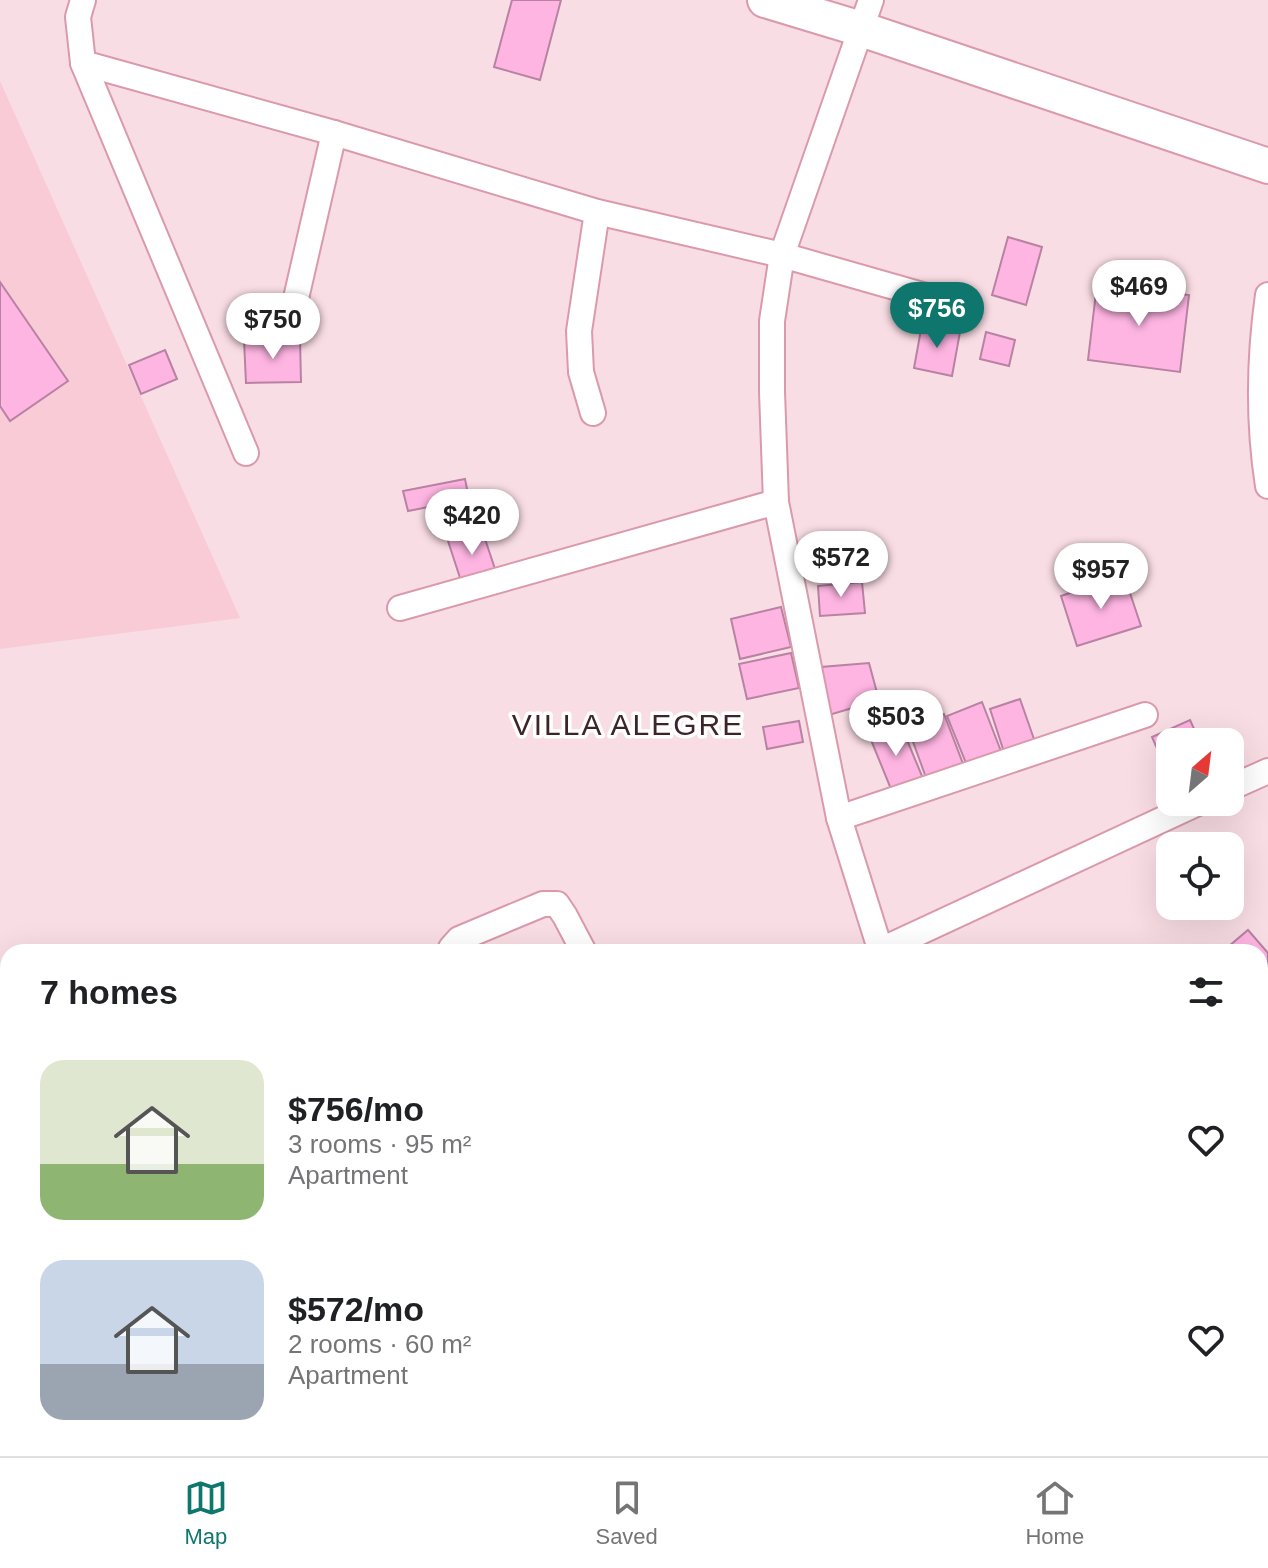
<!DOCTYPE html>
<html lang="en">
<head>
<meta charset="utf-8">
<style>
	:root { --surface:#fff; --page:#f2f2f2; --text:#202124; --muted:#757577; --line:#e0e0e0; --accent:#0f766e }
	body { margin:0; font-family:Arial,sans-serif; background:var(--page); color:var(--text); height:100vh; display:flex; flex-direction:column; font-size:30px; white-space:nowrap }
	* { box-sizing:border-box; margin:0 }
	p { font-size:26px; color:var(--muted) }
	.icon { flex:none; width:44px; height:44px; fill:none; stroke:currentColor; stroke-width:2; stroke-linecap:round; stroke-linejoin:round }
	.map { position:relative; flex:1; overflow:hidden }
	.panel { position:absolute; left:0px; top:944px; width:1268px; height:512px; display:flex; flex-direction:column; background:var(--surface); border-radius:24px 24px 0 0; box-shadow:0 8px 32px #0002 }
	.panel>* { flex:none }
	.needle { width:52px; rotate:28deg }
	.controls { position:absolute; left:1156px; top:728px; display:grid; gap:16px }
	.controls a { display:grid; place-items:center; width:88px; height:88px; border-radius:16px; background:var(--surface); box-shadow:0 8px 32px #0002; font-size:40px }
	.price { position:absolute; translate:-50% -68px; padding:0 18px; border-radius:28px; background:#fff; color:#222; font-size:26px; line-height:52px; filter:drop-shadow(0 2px 4px #0008) }
	.price::after { content:''; position:absolute; left:50%; top:48px; width:24px; height:18px; margin-left:-12px; background:inherit; clip-path:polygon(0 0,100% 0,50% 100%) }
	.price.current { background:var(--accent); color:#fff }
	ul { padding:0; list-style:none }
	li { display:flex; align-items:center; gap:24px; height:200px; padding:0 40px }
	li span { display:grid; place-items:center; flex:none; width:224px; height:160px; border-radius:24px; color:#555 }
	li>.icon { margin-inline-start:auto }
	span .icon { width:96px; height:96px; fill:#fffc; stroke-width:1 }
	li b { font-size:34px }
	h2 { display:flex; justify-content:space-between; align-items:center; height:96px; padding:0 40px; font-size:34px }
	.menu { display:flex; justify-content:space-around; align-items:center; height:112px; border-top:2px solid var(--line); background:var(--surface); font-size:22px; color:var(--muted) }
	.menu a { display:grid; justify-items:center; gap:4px }
	.menu .current { color:var(--accent) }
	.map>svg:first-child { display:block }
	.built { fill:#f9cbd6 }
	.building { fill:#feb5e2; stroke:#b882a3; stroke-width:2 }
	.lines { fill:none; stroke-linecap:round; stroke-linejoin:round }
	.street-casing { stroke:#da9aab; stroke-width:28 }
	.secondary-casing { stroke:#da9aab; stroke-width:38 }
	.street { stroke:#fff; stroke-width:24 }
	.secondary { stroke:#fff; stroke-width:34 }
	.labels { text-anchor:middle; stroke-width:7; stroke-linejoin:round; paint-order:stroke }
	.neighbourhood-label { font-size:30px; letter-spacing:2px; fill:#3d242b; stroke:#fff }
</style>
</head>
<body>
<div class="map">
<svg width="1268" height="1456" viewBox="0 0 1268 1456">
	<rect width="100%" height="100%" fill="#f9dde4"/>
	<polygon class="built" points="0,81 240,618 0,649"/>
	<g class="building">
		<polygon points="512,0 561,0 540,80 494,67"/>
		<polygon points="1008,237 1042,247 1026,305 992,295"/>
		<polygon points="0,282 68,381 10,421 0,406"/>
		<polygon points="1097,284 1189,295 1180,372 1088,360"/>
		<polygon points="922,324 960,332 952,376 914,368"/>
		<polygon points="986,332 1015,340 1009,366 980,359"/>
		<polygon points="300,339 301,382 246,383 244,340"/>
		<polygon points="165,350 177,379 141,394 129,365"/>
		<polygon points="465,479 469,499 408,511 403,491"/>
		<polygon points="481,527 497,575 463,587 447,538"/>
		<polygon points="1124,575 1141,626 1077,646 1061,596"/>
		<polygon points="862,582 865,613 820,616 818,586"/>
		<polygon points="781,607 791,647 740,659 731,619"/>
		<polygon points="791,653 799,688 747,699 739,664"/>
		<polygon points="869,663 879,700 829,715 821,667"/>
		<polygon points="1020,699 1035,742 1004,752 990,709"/>
		<polygon points="982,702 1002,754 968,768 947,716"/>
		<polygon points="944,714 965,769 928,783 908,728"/>
		<polygon points="1190,720 1200,742 1170,742 1170,778 1152,737"/>
		<polygon points="799,721 803,742 767,749 763,727"/>
		<polygon points="900,723 924,781 893,794 869,735"/>
		<polygon points="1248,930 1268,953 1268,1008 1260,1014 1260,952 1222,952"/>
		<polygon points="1268,1063 1268,1117 1260,1109 1260,1071"/>
		<polygon points="1268,1313 1268,1345 1260,1340 1260,1327"/>
		<polygon points="720,1448 768,1448 771,1453 766,1456 724,1456"/>
	</g>
	<g class="lines">
		<g class="street-casing">
			<g id="street">
				<polyline points="83,0 78,17 83,63 246,453"/>
				<polyline points="871,0 782,255 772,321 772,392 776,502 839,818 881,952"/>
				<polyline points="83,63 334,133 597,212 782,255 961,306"/>
				<path d="M1268,295C1259,359 1258,422 1268,486"/>
				<polyline points="291,320 334,133"/>
				<polyline points="593,413 581,372 579,331 597,212"/>
				<polyline points="400,608 776,502"/>
				<polyline points="1230,788 1268,771"/>
				<polyline points="839,818 1145,715"/>
				<polyline points="450,952 451,948 459,939 543,904 557,904 565,916 584,952"/>
				<polyline points="877,952 1200,802"/>
				<polyline points="1260,1033 1268,1025"/>
				<polyline points="1260,1145 1268,1152"/>
				<polyline points="1008,1456 1014,1448"/>
				<polyline points="1261,1456 1268,1446"/>
			</g>
		</g>
		<g class="secondary-casing">
			<polyline id="secondary" points="765,0 861,29 1268,166"/>
		</g>
		<use href="#street" class="street"/>
		<use href="#secondary" class="secondary"/>
	</g>
	<g class="labels">
		<g class="neighbourhood-label">
			<text x="628" y="735">VILLA ALEGRE</text>
		</g>
	</g>
</svg>
<div class="controls">
<a><svg class="needle" viewBox="-14 -14 28 28"><path d="M0-13l5 13h-10z" fill="#e53935"/><path d="M0 13l5-13h-10z" fill="#757577"/></svg></a>
<a><svg class="icon" aria-label="locate" viewBox="0 0 24 24"><circle cx="12" cy="12" r="6"/><path d="M12 2v4M12 18v4M2 12h4M18 12h4"/></svg></a>
</div>
<b class="price" style="left:1139px;top:328px">$469</b>
<b class="price current" style="left:937px;top:350px">$756</b>
<b class="price" style="left:273px;top:361px">$750</b>
<b class="price" style="left:472px;top:557px">$420</b>
<b class="price" style="left:841px;top:599px">$572</b>
<b class="price" style="left:1101px;top:611px">$957</b>
<b class="price" style="left:896px;top:758px">$503</b>
<section class="panel">
<h2>7 homes<svg class="icon" aria-label="filters" viewBox="0 0 24 24"><path d="M4 7h16M4 17h16"/><circle cx="9" cy="7" r="2"/><circle cx="15" cy="17" r="2"/></svg></h2>
<ul>
<li><span style="background:linear-gradient(#dfe7d0 65%,#8fb573 0)"><svg class="icon" aria-label="home" viewBox="0 0 24 24"><path d="M3 11l9-7 9 7M6 9v11h12V9"/></svg></span><div><b>$756/mo</b><p>3 rooms · 95 m²</p><p>Apartment</p></div><svg class="icon" aria-label="heart" viewBox="0 0 24 24"><path d="M12 20l-8-8c-3-5 5-10 8-4 3-6 11-1 8 4z"/></svg></li>
<li><span style="background:linear-gradient(#c9d6e8 65%,#9aa5b1 0)"><svg class="icon" aria-label="home" viewBox="0 0 24 24"><path d="M3 11l9-7 9 7M6 9v11h12V9"/></svg></span><div><b>$572/mo</b><p>2 rooms · 60 m²</p><p>Apartment</p></div><svg class="icon" aria-label="heart" viewBox="0 0 24 24"><path d="M12 20l-8-8c-3-5 5-10 8-4 3-6 11-1 8 4z"/></svg></li>
</ul>
</section>
</div>
<nav class="menu">
<a class="current"><svg class="icon" aria-label="map" viewBox="0 0 24 24"><path d="M3 6l6-2 6 2 6-2v14l-6 2-6-2-6 2zM9 4v14M15 6v14"/></svg>Map</a>
<a><svg class="icon" aria-label="saved" viewBox="0 0 24 24"><path d="M7 4h10v16l-5-4-5 4z"/></svg>Saved</a>
<a><svg class="icon" aria-label="home" viewBox="0 0 24 24"><path d="M3 11l9-7 9 7M6 9v11h12V9"/></svg>Home</a>
</nav>
</body>
</html>
